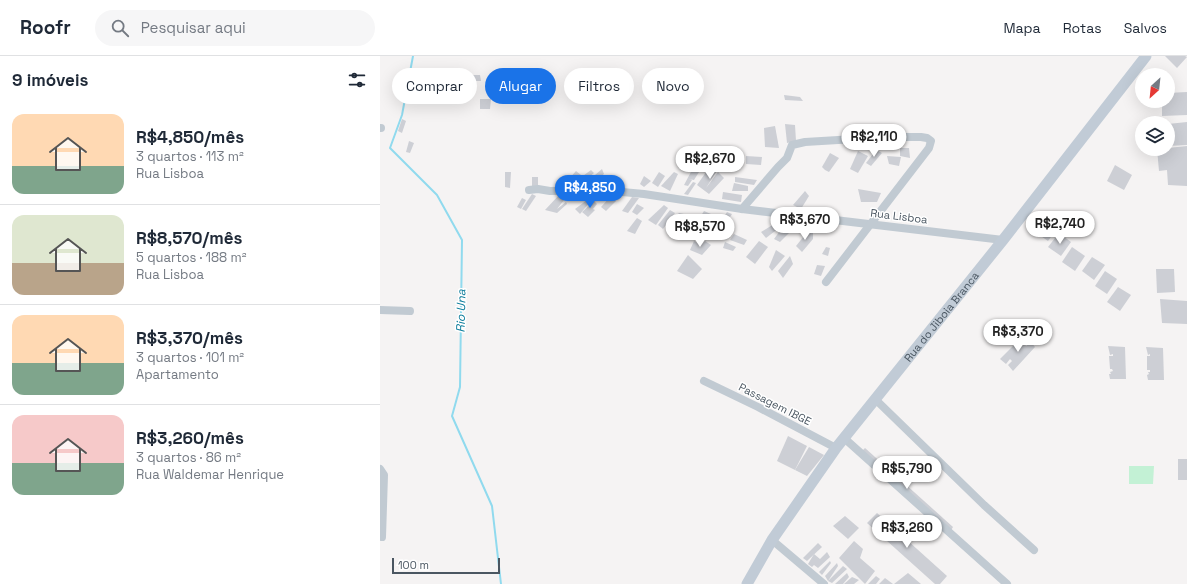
<!DOCTYPE html>
<html lang="pt">
<head>
<meta charset="utf-8">
<style>
	:root { --surface:#fff; --page:#f6f6f7; --text:#1f2937; --muted:#747a83; --line:#e0e1e3; --accent:#1a73e8 }
	body { margin:0; font-family:"Space Grotesk",sans-serif; background:var(--page); color:var(--text); height:100vh; display:flex; flex-direction:column; font-size:15px; white-space:nowrap }
	* { box-sizing:border-box; margin:0 }
	p { font-size:13px; color:var(--muted) }
	.icon { flex:none; width:22px; height:22px; fill:none; stroke:currentColor; stroke-width:2; stroke-linecap:round; stroke-linejoin:round }
	.map { position:relative; flex:1; overflow:hidden }
	.details { display:flex; flex-direction:column; background:var(--surface); width:380px }
	.details>* { flex:none }
	.top-card { position:absolute; left:12px; top:12px; width:380px; height:36px; display:flex; gap:8px }
	.needle { width:26px; rotate:207deg }
	.tools { position:absolute; left:755px; top:12px; display:grid; gap:8px }
	.tools a { display:grid; place-items:center; width:40px; height:40px; border-radius:50%; background:var(--surface); box-shadow:0 4px 16px #0002; font-size:20px }
	.scale { position:absolute; left:12px; bottom:10px; width:108px; box-sizing:border-box; padding-left:4px; border:2px solid #4a5661; border-top:0; font-size:11px; line-height:14px; white-space:nowrap; color:#4a5661; -webkit-text-stroke:3px #fff; paint-order:stroke }
	.price { position:absolute; translate:-50% -34px; padding:0 9px; border-radius:14px; background:#fff; color:#222; font-size:13px; line-height:26px; filter:drop-shadow(0 1px 2px #0008) }
	.price::after { content:''; position:absolute; left:50%; top:24px; width:12px; height:9px; margin-left:-6px; background:inherit; clip-path:polygon(0 0,100% 0,50% 100%) }
	.price.selected { background:var(--accent); color:#fff }
	ul { padding:0; list-style:none }
	li { display:flex; align-items:center; gap:12px; height:100px; padding:0 12px }
	li+li { border-top:1px solid var(--line) }
	li span { display:grid; place-items:center; flex:none; width:112px; height:80px; border-radius:12px; color:#555 }
	li>.icon { margin-inline-start:auto }
	span .icon { width:48px; height:48px; fill:#fffc; stroke-width:1 }
	li b { font-size:17px }
	h2 { display:flex; justify-content:space-between; align-items:center; height:48px; padding:0 12px; font-size:17px }
	.chip { padding:0 14px; border-radius:18px; background:var(--surface); box-shadow:0 4px 16px #0002; font-size:14px; line-height:36px }
	.chip.selected { background:var(--accent); color:#fff }
	header { display:flex; align-items:center; gap:24px; box-sizing:border-box; height:56px; padding:0 20px; background:var(--surface); border-bottom:1px solid var(--line) }
	header strong { font-size:19px }
	nav { display:flex; gap:22px; margin-inline-start:auto; font-size:14px }
	.search { width:280px; height:36px; background:var(--page); display:flex; align-items:center; gap:10px; box-sizing:border-box; padding:0 14px; border-radius:22px; color:var(--muted); font-size:15px }
	main { display:flex; flex:1; min-height:0 }
	.map>svg:first-child { display:block }
	.green { fill:#c3f1d5 }
	.lines { fill:none; stroke-linecap:round; stroke-linejoin:round }
	.stream { stroke:#90daee; stroke-width:2 }
	.building { fill:#cdcfd5 }
	.street { stroke:#c1cad2; stroke-width:8 }
	.secondary { stroke:#c1cbd6; stroke-width:11 }
	.labels { text-anchor:middle; stroke-width:3; stroke-linejoin:round; paint-order:stroke }
	.street-label { font-size:11px; fill:#4a5661; stroke:#fff }
	.water-label { font-size:12px; font-style:italic; fill:#0c7c9b; stroke:#fff }
</style>
</head>
<body>
<header>
<strong>Roofr</strong>
<div class="search"><svg class="icon" aria-label="search" viewBox="0 0 24 24"><circle cx="10" cy="10" r="6"/><path d="M15 15l6 6"/></svg>Pesquisar aqui</div>
<nav><a>Mapa</a><a>Rotas</a><a>Salvos</a></nav>
</header>
<main>
<section class="details">
<h2>9 imóveis<svg class="icon" aria-label="filters" viewBox="0 0 24 24"><path d="M4 7h16M4 17h16"/><circle cx="9" cy="7" r="2"/><circle cx="15" cy="17" r="2"/></svg></h2>
<ul>
<li><span style="background:linear-gradient(#ffd9b3 65%,#7fa58c 0)"><svg class="icon" aria-label="home" viewBox="0 0 24 24"><path d="M3 11l9-7 9 7M6 9v11h12V9"/></svg></span><div><b>R$4,850/mês</b><p>3 quartos · 113 m²</p><p>Rua Lisboa</p></div></li>
<li><span style="background:linear-gradient(#dfe7d0 60%,#b9a48a 0)"><svg class="icon" aria-label="home" viewBox="0 0 24 24"><path d="M3 11l9-7 9 7M6 9v11h12V9"/></svg></span><div><b>R$8,570/mês</b><p>5 quartos · 188 m²</p><p>Rua Lisboa</p></div></li>
<li><span style="background:linear-gradient(#ffd9b3 60%,#7fa58c 0)"><svg class="icon" aria-label="home" viewBox="0 0 24 24"><path d="M3 11l9-7 9 7M6 9v11h12V9"/></svg></span><div><b>R$3,370/mês</b><p>3 quartos · 101 m²</p><p>Apartamento</p></div></li>
<li><span style="background:linear-gradient(#f6c9c9 60%,#7fa58c 0)"><svg class="icon" aria-label="home" viewBox="0 0 24 24"><path d="M3 11l9-7 9 7M6 9v11h12V9"/></svg></span><div><b>R$3,260/mês</b><p>3 quartos · 86 m²</p><p>Rua Waldemar Henrique</p></div></li>
</ul>
</section>
<div class="map">
<svg width="807" height="528" viewBox="0 0 807 528">
	<rect width="100%" height="100%" fill="#f5f3f3"/>
	<polygon class="green" points="749,410 774,410 773,428 749,428"/>
	<g class="lines">
		<polyline class="stream" points="33,0 22,59 10,92 57,139 82,184 80,331 72,360 112,450 121,528"/>
	</g>
	<g class="building">
		<polygon points="785,0 805,0 807,1 797,12"/>
		<polygon points="89,19 100,19 101,25 89,25"/>
		<polygon points="807,36 807,59 782,60 782,45 788,45 788,37"/>
		<polygon points="404,39 420,41 423,45 405,44"/>
		<polygon points="100,43 111,43 110,53 100,53"/>
		<polygon points="22,63 26,65 22,77 18,75"/>
		<polygon points="807,66 807,89 788,90 788,68"/>
		<polygon points="405,68 415,69 416,85 407,87"/>
		<polygon points="395,70 399,92 385,91 384,72"/>
		<polygon points="29,85 34,87 30,97 26,96"/>
		<polygon points="807,90 807,130 788,129 787,114 779,115 777,93 788,93 788,92"/>
		<polygon points="520,92 529,92 530,102 520,100"/>
		<polygon points="496,94 502,97 491,110 486,107"/>
		<polygon points="478,95 488,100 478,117 470,113"/>
		<polygon points="450,97 459,102 449,116 445,114 442,111"/>
		<polygon points="366,100 382,101 381,109 366,108"/>
		<polygon points="507,100 521,101 519,110 509,108"/>
		<polygon points="331,109 338,113 326,132 338,116 344,122 329,138 317,129"/>
		<polygon points="735,109 752,119 744,134 727,125"/>
		<polygon points="222,113 224,118 211,128 208,125"/>
		<polygon points="211,114 214,117 195,133 190,130 192,128 187,125 196,115 201,119 192,128"/>
		<polygon points="312,114 319,116 314,124 309,123 312,124 308,130 304,129"/>
		<polygon points="125,116 131,116 130,132 125,131"/>
		<polygon points="279,116 285,120 278,131 272,127"/>
		<polygon points="294,116 298,118 290,135 281,130"/>
		<polygon points="264,120 271,125 264,131 260,128"/>
		<rect x="152" y="121" width="6" height="9"/>
		<polygon points="355,121 377,124 374,129 355,126"/>
		<polygon points="313,126 316,127 308,139 304,138"/>
		<polygon points="354,127 368,130 368,135 352,135"/>
		<polygon points="478,133 501,137 497,146 481,146"/>
		<polygon points="425,135 429,140 421,153 413,149"/>
		<polygon points="343,136 362,139 361,146 342,143"/>
		<polygon points="152,138 156,140 146,155 142,153"/>
		<polygon points="179,139 184,144 177,153 186,146 187,148 177,157 165,154"/>
		<polygon points="231,140 236,145 226,155 221,151"/>
		<polygon points="252,141 259,142 248,157 242,155"/>
		<polygon points="142,142 146,144 141,153 137,151"/>
		<polygon points="207,144 210,146 200,158 195,153"/>
		<polygon points="214,145 217,148 213,153 215,154 208,161 202,156"/>
		<polygon points="257,148 264,152 257,159 252,156"/>
		<polygon points="284,149 288,152 276,169 268,164"/>
		<polygon points="290,154 295,157 283,173 278,169"/>
		<polygon points="324,155 331,158 326,168 319,163"/>
		<polygon points="347,156 352,158 343,172 338,169"/>
		<polygon points="299,157 309,159 308,161 310,165 302,174 291,166"/>
		<polygon points="257,162 262,165 255,178 247,175"/>
		<polygon points="665,163 678,171 668,185 655,176"/>
		<polygon points="394,168 399,172 386,182 381,176"/>
		<polygon points="405,168 412,171 412,174 400,186 394,183"/>
		<polygon points="428,175 433,177 433,183 422,196 416,190"/>
		<polygon points="679,177 691,186 681,200 668,191"/>
		<polygon points="354,178 367,184 364,189 350,184"/>
		<polygon points="314,185 321,189 325,185 331,189 322,199 310,194"/>
		<polygon points="379,185 388,191 375,208 366,201"/>
		<polygon points="345,186 356,191 353,195 343,192"/>
		<polygon points="446,191 450,192 448,200 442,198"/>
		<polygon points="692,191 705,200 695,215 682,206"/>
		<polygon points="396,194 405,200 392,215 389,211"/>
		<polygon points="308,199 322,213 313,223 297,215"/>
		<polygon points="410,200 413,208 403,222 398,215"/>
		<polygon points="712,201 725,209 714,224 702,215"/>
		<polygon points="437,209 445,210 441,220 434,218"/>
		<polygon points="776,213 794,213 795,236 777,237"/>
		<polygon points="725,215 737,223 727,238 715,230"/>
		<polygon points="738,231 751,239 740,255 727,246"/>
		<polygon points="780,243 807,245 807,268 782,267"/>
		<polygon points="644,279 649,284 645,288 646,290 651,286 655,291 633,315 628,309 632,305 630,303 626,308 620,303"/>
		<polygon points="728,290 745,291 746,323 730,323 729,318 731,318 730,316 733,315 732,313 730,313 729,300 733,300 733,298 730,299"/>
		<polygon points="766,291 783,292 784,324 768,324 767,319 769,318 768,316 770,316 770,314 767,314 767,300 770,300 770,298 768,299"/>
		<polygon points="408,380 427,390 415,414 397,405"/>
		<polygon points="429,391 444,399 427,420 415,414"/>
		<polygon points="485,392 573,471 570,476 481,396"/>
		<rect x="798" y="403" width="9" height="21"/>
		<polygon points="497,457 567,520 560,528 555,528 487,467"/>
		<polygon points="465,460 479,472 468,483 453,470"/>
		<polygon points="474,485 483,493 480,502 495,515 485,528 459,502"/>
		<polygon points="438,487 442,491 427,505 423,502"/>
		<polygon points="447,496 450,501 438,512 434,509 432,511 428,508 434,498 440,503"/>
		<polygon points="450,505 451,507 442,519 439,516"/>
		<polygon points="457,507 458,510 448,525 463,510 467,513 452,527 448,525 445,520"/>
		<polygon points="467,517 469,521 463,528 455,528"/>
		<polygon points="528,517 541,528 514,528"/>
		<polygon points="496,520 500,523 496,528 488,528"/>
		<polygon points="472,521 479,524 474,528 464,528"/>
		<polygon points="505,522 513,528 499,528"/>
	</g>
	<g class="lines">
		<g class="street">
			<polyline points="0,72 1,72"/>
			<polyline points="149,134 158,133 170,135 220,134 264,138 362,153 623,184"/>
			<polyline points="362,153 398,111 407,102 412,89 425,86 508,81 541,81 547,82 551,85 549,92 446,226"/>
			<polyline points="0,254 30,255"/>
			<polyline points="324,325 378,351 456,392"/>
			<polyline points="495,343 604,449 654,494"/>
			<polyline points="464,382 627,528"/>
			<polyline points="0,413 4,419 2,481"/>
			<polyline points="392,484 444,528"/>
		</g>
		<path class="secondary" id="s1" d="M367,528L392,484L456,392L623,184L766,0"/>
	</g>
	<g class="labels">
		<g class="street-label">
			<text transform="translate(519 160) rotate(7)" y="4">Rua Lisboa</text>
			<text dy="4" stroke="none"><textPath href="#s1" startOffset="331">Rua do Jiboia Branca</textPath></text>
			<text transform="translate(395 348) rotate(27)" y="4">Passagem IBGE</text>
		</g>
		<g class="water-label">
			<text transform="translate(81 255) rotate(-89)" y="4">Rio Una</text>
		</g>
	</g>
</svg>
<div class="tools">
<a><svg class="needle" viewBox="-14 -14 28 28"><path d="M0-13l5 13h-10z" fill="#e53935"/><path d="M0 13l5-13h-10z" fill="#747a83"/></svg></a>
<a><svg class="icon" aria-label="layers" viewBox="0 0 24 24"><path d="M12 4l9 5-9 5-9-5zM3 14l9 5 9-5"/></svg></a>
</div>
<div class="scale">100 m</div>
<b class="price" style="left:494px;top:102px">R$2,110</b>
<b class="price" style="left:330px;top:124px">R$2,670</b>
<b class="price selected" style="left:210px;top:153px">R$4,850</b>
<b class="price" style="left:425px;top:185px">R$3,670</b>
<b class="price" style="left:680px;top:189px">R$2,740</b>
<b class="price" style="left:320px;top:192px">R$8,570</b>
<b class="price" style="left:638px;top:297px">R$3,370</b>
<b class="price" style="left:527px;top:434px">R$5,790</b>
<b class="price" style="left:527px;top:493px">R$3,260</b>
<div class="top-card">
<a class="chip">Comprar</a>
<a class="chip selected">Alugar</a>
<a class="chip">Filtros</a>
<a class="chip">Novo</a>
</div>
</div>
</main>
</body>
</html>
